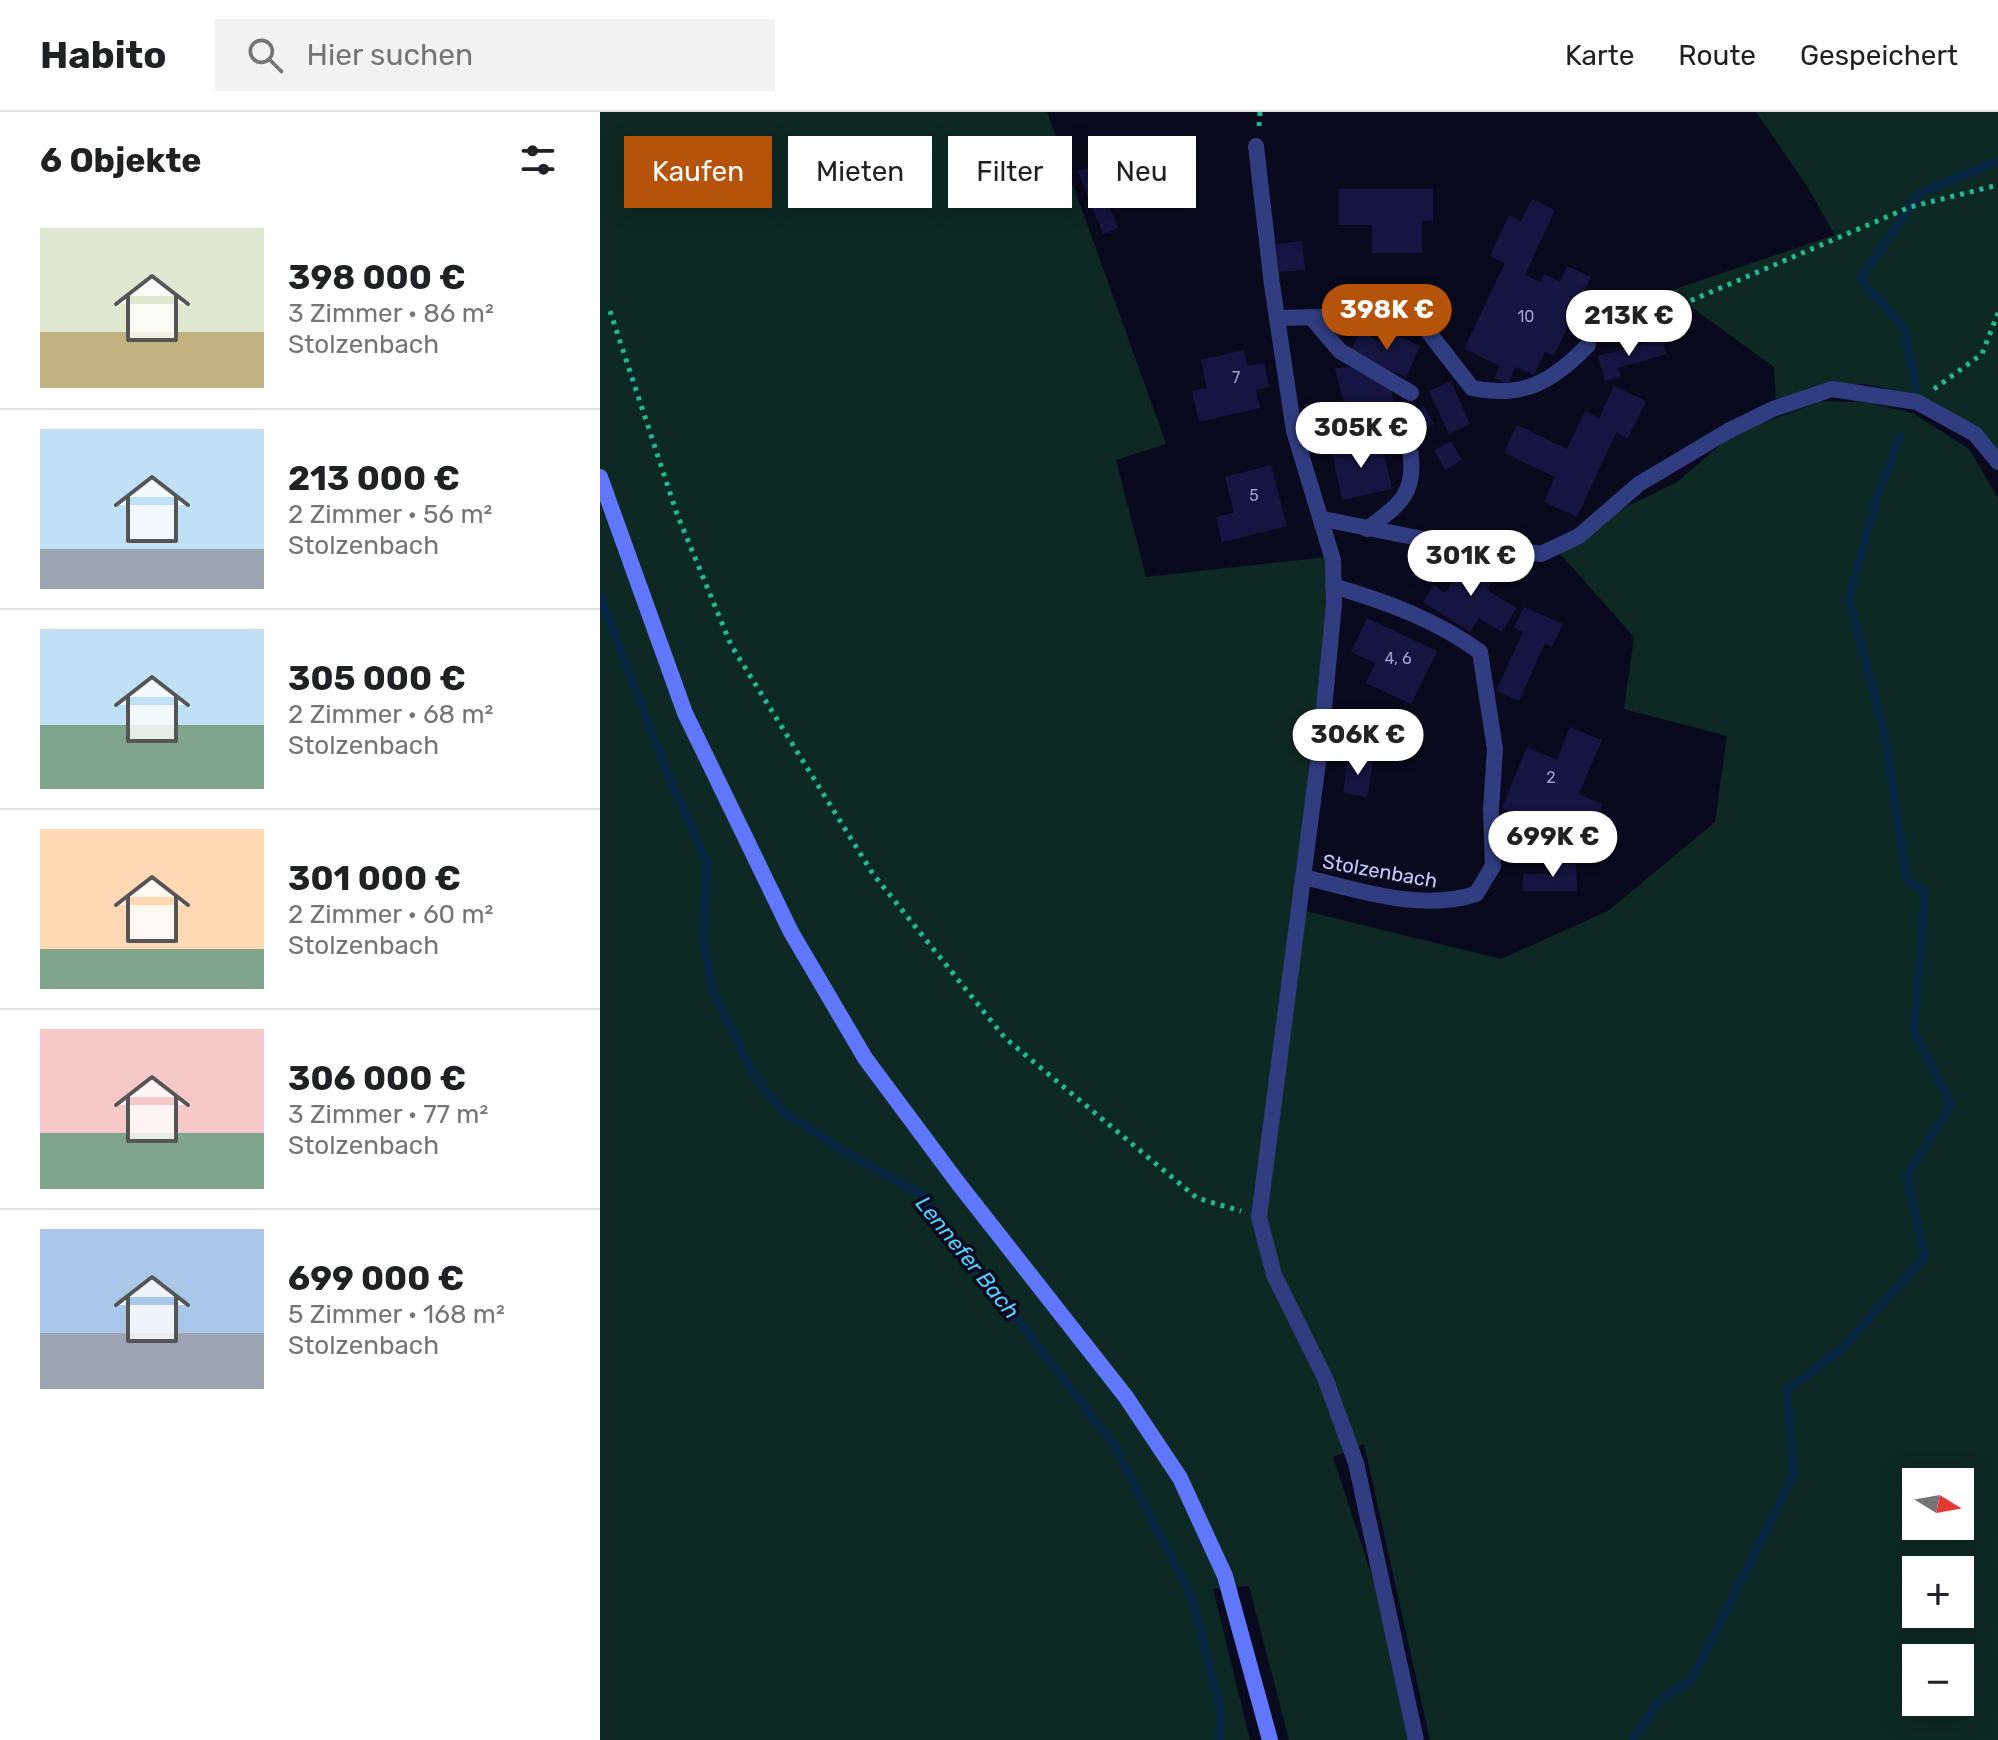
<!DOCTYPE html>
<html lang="de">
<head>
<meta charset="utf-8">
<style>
	:root { --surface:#fff; --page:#f2f2f2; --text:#202124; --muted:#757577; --line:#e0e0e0; --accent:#b45309 }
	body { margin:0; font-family:Rubik,sans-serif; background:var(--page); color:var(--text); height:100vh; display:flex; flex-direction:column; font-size:30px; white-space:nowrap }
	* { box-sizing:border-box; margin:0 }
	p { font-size:26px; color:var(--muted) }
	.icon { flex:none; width:44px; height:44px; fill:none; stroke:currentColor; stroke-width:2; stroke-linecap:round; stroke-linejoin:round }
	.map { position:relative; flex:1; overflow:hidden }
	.panel { display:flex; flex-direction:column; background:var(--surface); width:600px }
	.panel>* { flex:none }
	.banner { position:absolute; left:24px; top:24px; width:760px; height:72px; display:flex; gap:16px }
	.needle { width:52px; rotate:101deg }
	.buttons { position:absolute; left:1302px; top:1356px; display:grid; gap:16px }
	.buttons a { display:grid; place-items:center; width:72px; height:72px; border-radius:0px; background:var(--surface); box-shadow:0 4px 20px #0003; font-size:40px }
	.price { position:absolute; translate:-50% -68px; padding:0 18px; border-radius:28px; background:#fff; color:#222; font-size:26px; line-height:52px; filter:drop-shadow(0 2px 4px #0008) }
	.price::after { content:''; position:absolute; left:50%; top:48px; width:24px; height:18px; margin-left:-12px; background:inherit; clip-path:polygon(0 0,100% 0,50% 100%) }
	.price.current { background:var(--accent); color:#fff }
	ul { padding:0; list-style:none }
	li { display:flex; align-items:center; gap:24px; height:200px; padding:0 40px }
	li+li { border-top:2px solid var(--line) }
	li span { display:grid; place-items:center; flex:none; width:224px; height:160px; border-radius:0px; color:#555 }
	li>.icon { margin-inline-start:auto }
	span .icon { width:96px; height:96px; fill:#fffc; stroke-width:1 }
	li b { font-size:34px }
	h2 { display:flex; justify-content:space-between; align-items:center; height:96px; padding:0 40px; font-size:34px }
	.tag { padding:0 28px; border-radius:0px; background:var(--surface); box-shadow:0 4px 20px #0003; font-size:28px; line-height:72px }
	.tag.current { background:var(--accent); color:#fff }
	header { display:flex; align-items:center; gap:48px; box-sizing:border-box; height:112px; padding:0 40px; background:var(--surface); border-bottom:2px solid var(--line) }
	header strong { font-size:38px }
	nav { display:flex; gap:44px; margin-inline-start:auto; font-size:28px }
	.search { width:560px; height:72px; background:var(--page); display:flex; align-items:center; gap:20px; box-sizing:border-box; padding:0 28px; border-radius:0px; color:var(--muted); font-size:30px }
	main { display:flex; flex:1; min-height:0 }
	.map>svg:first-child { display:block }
	.green { fill:#0d2923; fill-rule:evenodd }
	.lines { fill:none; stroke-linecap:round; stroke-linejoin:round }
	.stream { stroke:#072641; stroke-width:9 }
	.building { fill:#161541 }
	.path { stroke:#23b893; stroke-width:5; stroke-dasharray:4 6; stroke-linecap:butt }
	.lane { stroke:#313d81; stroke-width:16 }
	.street { stroke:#313d81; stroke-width:16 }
	.secondary { stroke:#5f78ff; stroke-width:16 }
	.labels { text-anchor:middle; stroke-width:7; stroke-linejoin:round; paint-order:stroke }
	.number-label { font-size:16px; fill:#9c9ed0 }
	.street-label { font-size:20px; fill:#c8cbff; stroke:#0a0a1e }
	.water-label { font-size:22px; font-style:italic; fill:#56d0ff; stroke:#0a0a1e }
</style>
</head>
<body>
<header>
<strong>Habito</strong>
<div class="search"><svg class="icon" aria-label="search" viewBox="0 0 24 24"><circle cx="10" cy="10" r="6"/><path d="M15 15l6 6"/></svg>Hier suchen</div>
<nav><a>Karte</a><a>Route</a><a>Gespeichert</a></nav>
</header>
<main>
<section class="panel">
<h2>6 Objekte<svg class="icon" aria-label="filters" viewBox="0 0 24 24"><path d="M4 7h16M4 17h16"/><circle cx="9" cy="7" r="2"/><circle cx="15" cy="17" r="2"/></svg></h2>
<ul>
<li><span style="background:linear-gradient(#dfe7d0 65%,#c2b280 0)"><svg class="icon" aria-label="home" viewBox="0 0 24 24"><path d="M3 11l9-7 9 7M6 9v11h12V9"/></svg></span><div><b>398 000 €</b><p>3 Zimmer · 86 m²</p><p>Stolzenbach</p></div></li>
<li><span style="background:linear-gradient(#bfe0f5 75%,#9aa5b1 0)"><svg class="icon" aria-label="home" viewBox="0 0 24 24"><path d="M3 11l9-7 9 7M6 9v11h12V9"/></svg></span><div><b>213 000 €</b><p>2 Zimmer · 56 m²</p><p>Stolzenbach</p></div></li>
<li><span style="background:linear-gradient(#bfe0f5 60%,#7fa58c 0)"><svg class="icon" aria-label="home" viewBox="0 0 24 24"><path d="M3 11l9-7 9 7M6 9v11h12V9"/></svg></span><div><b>305 000 €</b><p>2 Zimmer · 68 m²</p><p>Stolzenbach</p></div></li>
<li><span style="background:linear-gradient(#ffd9b3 75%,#7fa58c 0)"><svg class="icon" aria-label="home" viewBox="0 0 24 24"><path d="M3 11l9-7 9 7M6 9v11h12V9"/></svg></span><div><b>301 000 €</b><p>2 Zimmer · 60 m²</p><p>Stolzenbach</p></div></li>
<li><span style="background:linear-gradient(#f6c9c9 65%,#7fa58c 0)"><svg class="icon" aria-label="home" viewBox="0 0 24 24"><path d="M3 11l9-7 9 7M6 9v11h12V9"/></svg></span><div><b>306 000 €</b><p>3 Zimmer · 77 m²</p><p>Stolzenbach</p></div></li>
<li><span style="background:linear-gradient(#a9c7e8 65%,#9aa5b1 0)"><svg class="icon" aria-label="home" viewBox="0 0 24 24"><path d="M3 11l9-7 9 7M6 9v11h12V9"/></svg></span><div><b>699 000 €</b><p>5 Zimmer · 168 m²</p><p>Stolzenbach</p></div></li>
</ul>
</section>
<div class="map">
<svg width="1398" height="1628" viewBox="0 0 1398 1628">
	<rect width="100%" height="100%" fill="#0a0a1e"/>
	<g class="green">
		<path d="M0,0H447L566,332L516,348L546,465L727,445L729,491L706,799L901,847L1008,799L1115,710L1127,624L1024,597L1034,525L956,437L1011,402L1076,371L1133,322L1221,289L1264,290L1313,301L1369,337L1398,386V1628H830L764,1332L733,1345L778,1483L813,1628H689L649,1474L613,1477L650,1628H0ZM1316,1370H1360V1414H1316ZM1316,1458H1360V1502H1316ZM1316,1546H1360V1590H1316Z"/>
		<polygon points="1156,0 1398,0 1398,350 1320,285 1266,272 1223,273 1176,291 1174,255 1069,179 1235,123 1205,71"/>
	</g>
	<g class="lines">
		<g class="stream">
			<polyline points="1316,276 1304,215 1260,167 1320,81 1398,49"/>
			<polyline points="0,484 65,655 107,750 103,827 113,878 153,962 184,1000 240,1037 322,1083 515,1334 592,1486 621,1599 620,1628"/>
			<polyline points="1033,1628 1059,1589 1092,1568 1194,1362 1187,1278 1240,1238 1325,1145 1307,1064 1351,993 1314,920 1325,779 1307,768 1285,624 1249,486 1277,385 1300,324"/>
		</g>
	</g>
	<g class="building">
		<polygon points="518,44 525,62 501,72 518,116 503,122 478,59"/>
		<polygon points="739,77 833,77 833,108 822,109 822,141 772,141 772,113 739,113"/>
		<polygon points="932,87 955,98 925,163 940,170 944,162 960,170 967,154 991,165 954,244 945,240 934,263 915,255 908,272 894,266 900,254 864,237 905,151 890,144 909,103 921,109"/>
		<polygon points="702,129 705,158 679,160 676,132"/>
		<polygon points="760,220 786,232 791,220 820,234 806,265 750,240"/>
		<polygon points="1062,227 1066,242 1018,256 1021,264 1005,269 998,244"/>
		<polygon points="644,238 648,254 664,251 669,275 656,278 660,296 599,310 592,279 607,276 601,248"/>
		<polygon points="756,255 790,273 796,301 749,310 735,256"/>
		<polygon points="851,269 870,312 849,322 829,279"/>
		<polygon points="1014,274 1046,289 1028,326 1016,321 977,405 944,390 955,365 904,341 917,313 967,337 985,299 999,306"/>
		<polygon points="824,294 834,312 808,327 798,309"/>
		<polygon points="741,328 744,340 782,331 792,377 742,388 730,330"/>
		<polygon points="851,329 862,348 845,358 834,338"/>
		<polygon points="671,353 687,414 622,430 616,405 634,401 625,365"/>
		<polygon points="861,441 896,463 887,478 916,496 902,520 879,506 870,520 823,490 834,473 845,481 857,462 850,458"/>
		<polygon points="924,495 963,512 952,535 945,531 919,589 896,579 923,520 914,516"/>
		<polygon points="767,506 837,539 811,592 766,571 775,551 751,540"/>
		<polygon points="970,615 1002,628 979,682 1003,692 987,732 902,696 927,635 957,648"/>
		<polygon points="748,645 773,649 767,685 743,681"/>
		<polygon points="950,750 976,750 977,779 923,779 923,762 950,762"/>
	</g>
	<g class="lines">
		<g class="path">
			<polyline points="659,14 660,0"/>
			<polyline points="10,199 77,402 131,533 273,762 405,926 597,1086 641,1099"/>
			<polyline points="1008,224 1310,95 1398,73"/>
			<polyline points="1334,277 1382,242 1398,201"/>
		</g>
		<g class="lane">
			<polyline points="711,205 740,239 811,281"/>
			<path d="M677,206L768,204L819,208L872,276C924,287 953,269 988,233"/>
			<path d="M767,417C799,393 817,382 810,338"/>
			<path d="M703,765C760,778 819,800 876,782L893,754L891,697L895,637L880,540C837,508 784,489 733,474"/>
		</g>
		<g class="street">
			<polyline points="656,34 672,173 694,319 733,448 734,492 721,627 659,1105 674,1163 725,1266 756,1351 816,1628"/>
			<polyline points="723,407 833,429 889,433 941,442 979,424 1039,372 1128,319 1173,297 1232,277 1317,290 1375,322 1398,350"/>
		</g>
		<polyline class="secondary" points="0,365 85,601 191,820 265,946 358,1071 526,1285 580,1366 625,1464 670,1628"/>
	</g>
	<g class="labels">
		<g class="number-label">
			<text x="926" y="210">10</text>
			<text x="636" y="271">7</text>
			<text x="654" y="389">5</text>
			<text x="798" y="552">4, 6</text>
			<text x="951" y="671">2</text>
		</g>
		<g class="street-label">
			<text transform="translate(780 759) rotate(10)" y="7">Stolzenbach</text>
		</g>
		<g class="water-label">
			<text transform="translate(368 1145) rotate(51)" y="8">Lennefer Bach</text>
		</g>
	</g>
</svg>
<div class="buttons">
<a><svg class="needle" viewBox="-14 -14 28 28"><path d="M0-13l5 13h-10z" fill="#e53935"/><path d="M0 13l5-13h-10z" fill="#757577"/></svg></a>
<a>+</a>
<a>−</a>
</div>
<b class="price current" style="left:787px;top:240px">398K €</b>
<b class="price" style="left:1029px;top:246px">213K €</b>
<b class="price" style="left:761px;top:358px">305K €</b>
<b class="price" style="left:871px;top:486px">301K €</b>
<b class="price" style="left:758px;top:665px">306K €</b>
<b class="price" style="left:953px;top:767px">699K €</b>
<div class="banner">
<a class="tag current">Kaufen</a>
<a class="tag">Mieten</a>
<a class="tag">Filter</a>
<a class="tag">Neu</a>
</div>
</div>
</main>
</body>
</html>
